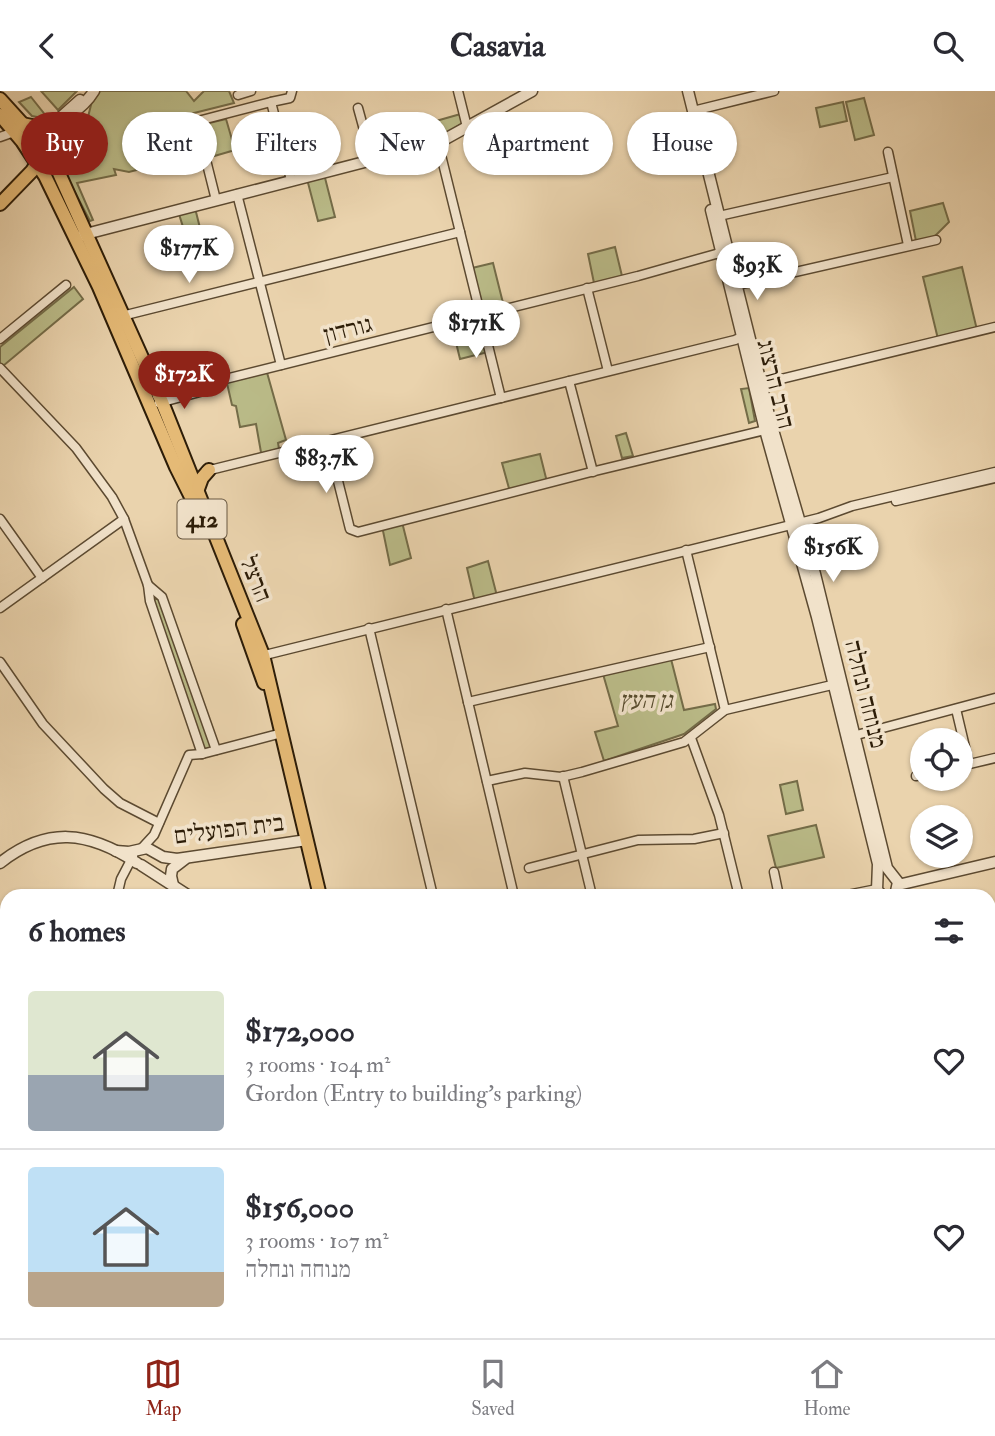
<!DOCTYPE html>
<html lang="en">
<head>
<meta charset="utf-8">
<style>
	:root { --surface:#fff; --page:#f2f2f3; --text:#2b2b33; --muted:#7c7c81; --line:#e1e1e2; --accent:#8f2418 }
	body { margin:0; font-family:"IM FELL Double Pica","Frank Ruhl Libre",serif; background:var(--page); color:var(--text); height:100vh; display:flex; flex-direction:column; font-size:26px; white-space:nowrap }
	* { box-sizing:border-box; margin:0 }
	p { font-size:23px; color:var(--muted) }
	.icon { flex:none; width:38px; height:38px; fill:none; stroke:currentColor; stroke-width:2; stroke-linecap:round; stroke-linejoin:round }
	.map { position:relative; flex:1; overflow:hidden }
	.drawer { position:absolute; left:0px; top:798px; width:996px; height:450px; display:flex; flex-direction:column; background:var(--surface); border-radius:21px 21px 0 0; box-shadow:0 2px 5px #0004 }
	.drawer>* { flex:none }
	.guide { position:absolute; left:21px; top:21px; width:954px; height:63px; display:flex; gap:14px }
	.tools { position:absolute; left:910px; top:637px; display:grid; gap:14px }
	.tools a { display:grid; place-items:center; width:63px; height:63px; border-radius:50%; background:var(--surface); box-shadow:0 2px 5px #0004; font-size:35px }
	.price { position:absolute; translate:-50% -60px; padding:0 16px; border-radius:24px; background:#fff; color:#222; font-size:23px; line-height:46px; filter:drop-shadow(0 2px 4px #0008) }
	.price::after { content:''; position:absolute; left:50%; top:42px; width:21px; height:16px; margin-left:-10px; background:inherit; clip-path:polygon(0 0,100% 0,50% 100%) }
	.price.active { background:var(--accent); color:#fff }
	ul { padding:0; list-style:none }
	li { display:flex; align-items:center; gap:21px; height:175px; padding:0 28px }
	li+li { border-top:2px solid var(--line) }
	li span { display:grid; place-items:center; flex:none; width:196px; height:140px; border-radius:7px; color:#555 }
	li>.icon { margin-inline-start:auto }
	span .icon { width:84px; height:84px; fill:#fffc; stroke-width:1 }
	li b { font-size:30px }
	h2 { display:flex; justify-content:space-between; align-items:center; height:84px; padding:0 28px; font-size:30px }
	.tag { padding:0 24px; border-radius:32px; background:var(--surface); box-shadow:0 2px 5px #0004; font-size:24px; line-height:63px }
	.tag.active { background:var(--accent); color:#fff }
	header { display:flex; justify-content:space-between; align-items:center; height:91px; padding:0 28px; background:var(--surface); font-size:32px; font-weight:800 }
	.tabs { display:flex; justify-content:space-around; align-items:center; height:98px; border-top:2px solid var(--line); background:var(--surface); font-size:19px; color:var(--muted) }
	.tabs a { display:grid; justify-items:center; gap:4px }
	.tabs .active { color:var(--accent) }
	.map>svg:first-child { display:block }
	.green { fill:#babb88; stroke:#746c48; stroke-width:2 }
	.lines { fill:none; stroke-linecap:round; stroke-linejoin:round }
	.minor-casing { stroke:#5c4a31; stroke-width:11 }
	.tertiary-casing { stroke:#5c4a31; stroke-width:13 }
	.primary-casing { stroke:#2d1d08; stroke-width:16 }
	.minor { stroke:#f1e2ca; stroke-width:8 }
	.tertiary { stroke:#f1e2ca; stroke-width:10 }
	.primary { stroke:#e5ba76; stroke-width:12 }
	.labels { text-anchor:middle; stroke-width:7; stroke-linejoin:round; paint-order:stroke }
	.shield { fill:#f1e2ca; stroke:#685842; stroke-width:2 }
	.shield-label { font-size:23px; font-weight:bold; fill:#2d1d08 }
	.street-label { font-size:24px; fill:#2d1d08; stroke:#f1e2ca }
	.park-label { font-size:24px; font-style:italic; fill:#574c2e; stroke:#f1e2ca }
</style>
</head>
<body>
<header><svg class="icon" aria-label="back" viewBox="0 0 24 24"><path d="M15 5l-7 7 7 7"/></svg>Casavia<svg class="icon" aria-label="search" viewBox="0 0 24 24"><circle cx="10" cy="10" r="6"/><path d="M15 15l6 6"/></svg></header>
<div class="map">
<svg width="995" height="1247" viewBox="0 0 995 1247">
	<rect width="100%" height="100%" fill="#ead3ad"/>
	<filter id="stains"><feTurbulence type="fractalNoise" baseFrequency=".00286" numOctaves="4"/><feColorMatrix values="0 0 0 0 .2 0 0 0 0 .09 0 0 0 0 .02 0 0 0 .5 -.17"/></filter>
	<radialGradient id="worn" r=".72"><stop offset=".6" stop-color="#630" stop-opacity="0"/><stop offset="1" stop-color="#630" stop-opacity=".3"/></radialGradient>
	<g class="green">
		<polygon points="41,0 77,0 58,19"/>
		<polygon points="100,0 186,0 194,10 204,0 229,0 234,12 190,23 199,63 129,81 114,78 116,84 77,92 93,129 90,130 49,52 62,33 70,33 72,40 88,26 92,10"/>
		<polygon points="31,6 46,25 42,27 32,25 19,11"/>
		<polygon points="864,7 874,44 855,49 846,11"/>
		<polygon points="843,11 847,30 820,36 816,17"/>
		<polygon points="464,22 466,30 434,50 429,32"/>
		<polygon points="226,28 235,59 211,66 204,41 205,33"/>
		<polygon points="324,83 335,126 318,130 307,88"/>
		<polygon points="943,112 949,131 933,147 916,150 910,120"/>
		<polygon points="195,117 203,149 188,152 179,123"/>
		<polygon points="615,156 622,185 594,192 588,163"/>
		<polygon points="493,172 504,216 482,222 472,177"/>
		<polygon points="962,176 977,239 938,248 923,186"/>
		<polygon points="74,196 83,208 3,275 0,272 0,256"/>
		<polygon points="480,228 488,261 460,268 452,235"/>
		<polygon points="266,278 286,349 278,352 280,363 262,367 256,333 240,336 236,315 232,314 226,288"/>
		<polygon points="749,297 755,330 749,332 741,298"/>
		<polygon points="626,342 633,365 622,367 616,345"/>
		<polygon points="540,363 547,391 510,401 502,372"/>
		<polygon points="402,431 411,467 390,474 382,435"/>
		<polygon points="488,470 497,505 475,511 467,477"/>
		<polygon points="161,506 214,659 203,662 151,510"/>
		<polygon points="671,568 684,619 715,613 716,618 684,643 604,670 595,641 618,635 603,583"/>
		<polygon points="797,690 803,719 786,723 780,694"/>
		<polygon points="816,734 824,766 776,777 768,745"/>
	</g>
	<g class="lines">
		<g class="minor-casing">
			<g id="minor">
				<polyline points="458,0 467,36"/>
				<polyline points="238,4 251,0"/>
				<polyline points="358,17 372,68"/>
				<polyline points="693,20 774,0"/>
				<polyline points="0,46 14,41"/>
				<polyline points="438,52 501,307"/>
				<polyline points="888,61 908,154"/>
				<polyline points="291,89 271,11 290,7 292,0"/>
				<polyline points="237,103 281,274"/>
				<polyline points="216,109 197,33 198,30 271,11"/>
				<polyline points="717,129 719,125 893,86"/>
				<polyline points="732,190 738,194 936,149"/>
				<polyline points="587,197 608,280"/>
				<polyline points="122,225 460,141"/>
				<polyline points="0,248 66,194"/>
				<polyline points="0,277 76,357 112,406 124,428 148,494 150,510 202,663"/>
				<polyline points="569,290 593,381"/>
				<polyline points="756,294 995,236"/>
				<polyline points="157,305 638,185 716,163 721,162 726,167"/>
				<polyline points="159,312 211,298"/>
				<polyline points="328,350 350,438 358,441 591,381 765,339 769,335"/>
				<polyline points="206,380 735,249 746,244"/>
				<polyline points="896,410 995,387"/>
				<polyline points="0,428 42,487"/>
				<polyline points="686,459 725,619"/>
				<polyline points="148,494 162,506 216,659"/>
				<polyline points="0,517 124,428"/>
				<polyline points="446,518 514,805"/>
				<polyline points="369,537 433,805"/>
				<polyline points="261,565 819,427 852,415 995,381"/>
				<polyline points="0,571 43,633 104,698 120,712 159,732"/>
				<polyline points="468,611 710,556"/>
				<polyline points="956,618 969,673"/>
				<polyline points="849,646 995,607"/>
				<polyline points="691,647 719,724 739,805"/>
				<polyline points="961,675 995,667"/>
				<polyline points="563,685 592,805"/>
				<polyline points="916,685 922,684"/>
				<polyline points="487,690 525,682 561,686 582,681 684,651 725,619 832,594 836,590"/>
				<polyline points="142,757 154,744 189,664 202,663 282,642"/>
				<polyline points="529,777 638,749 694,748 724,742"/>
				<polyline points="774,781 779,805"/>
				<polyline points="117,805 121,788 133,765"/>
				<polyline points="989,931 995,929"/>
				<polyline points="0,942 7,936"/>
				<polyline points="989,1018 995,1016"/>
				<polyline points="0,1027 7,1025"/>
				<polyline points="39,1241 41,1247"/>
				<polyline points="213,1241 215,1247"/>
				<polyline points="497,1241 499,1247"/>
				<polyline points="774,1241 775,1247"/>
				<polyline points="898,1241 900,1247"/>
				<polyline points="111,1247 120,1241"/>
				<polyline points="548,1247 573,1241"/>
			</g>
		</g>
		<g class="tertiary-casing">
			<g id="tertiary">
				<polyline points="688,0 771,332 815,483 887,777 898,791 895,805"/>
				<polyline points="39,51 52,34 80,9"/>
				<path d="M44,59C48,52 50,43 55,38C67,24 84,17 94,0"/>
				<polyline points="711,119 765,339 817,526 878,773 877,799 883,805"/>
				<polyline points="82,144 438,52 532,0"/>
				<polyline points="116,760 129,761 147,757 163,766 177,768 307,749"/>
				<path d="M0,772C47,735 88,740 137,772"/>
				<polyline points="141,774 189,805"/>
				<polyline points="173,794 171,785 172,778 185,768"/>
				<polyline points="898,794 995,771"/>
				<polyline points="847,805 877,799"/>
				<polyline points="989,1175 995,1185"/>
				<polyline points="989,1212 995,1235"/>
				<polyline points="0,1222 7,1217"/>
				<polyline points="0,1232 7,1227"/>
			</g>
		</g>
		<g class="primary-casing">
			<g id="primary">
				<polyline points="0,8 39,51 58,80 162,311 263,564 320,805"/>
				<polyline points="0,24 22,50 45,85 99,196 176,376 199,422"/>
				<polyline points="22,33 37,36 55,31"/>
				<polyline points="0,113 32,80 41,66"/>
				<polyline points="198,398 202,387 209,379"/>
				<polyline points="243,533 264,592"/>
				<polyline points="427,1241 429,1247"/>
			</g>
		</g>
		<use href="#minor" class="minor"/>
		<use href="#tertiary" class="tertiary"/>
		<use href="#primary" class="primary"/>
	</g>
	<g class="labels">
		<rect class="shield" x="177.5" y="408.5" width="49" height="39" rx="5"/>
		<g class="shield-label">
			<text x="202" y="436">412</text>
		</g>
		<g class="street-label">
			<text transform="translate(348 238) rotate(-14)" y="8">גורדון</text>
			<text transform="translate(776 293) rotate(76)" y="8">הרב הרצוג</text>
			<text transform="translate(256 488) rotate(68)" y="8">הרצל</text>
			<text transform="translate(866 603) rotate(76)" y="8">מנוחה ונחלה</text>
			<text transform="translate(229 738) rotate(-7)" y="8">בית הפועלים</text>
		</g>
		<g class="park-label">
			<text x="646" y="617">גן העץ</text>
		</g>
	</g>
	<rect width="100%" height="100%" filter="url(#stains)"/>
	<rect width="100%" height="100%" fill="url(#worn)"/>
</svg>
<div class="tools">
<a><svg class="icon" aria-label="locate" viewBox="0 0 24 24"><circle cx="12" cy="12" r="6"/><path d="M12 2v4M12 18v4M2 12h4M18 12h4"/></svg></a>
<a><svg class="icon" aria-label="layers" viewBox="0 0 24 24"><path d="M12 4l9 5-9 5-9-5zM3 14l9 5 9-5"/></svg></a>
</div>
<b class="price" style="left:189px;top:194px">$177K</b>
<b class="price" style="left:757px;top:211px">$93K</b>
<b class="price" style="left:476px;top:269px">$171K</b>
<b class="price active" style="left:184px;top:320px">$172K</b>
<b class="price" style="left:326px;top:404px">$83.7K</b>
<b class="price" style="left:833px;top:493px">$156K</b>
<div class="guide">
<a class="tag active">Buy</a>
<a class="tag">Rent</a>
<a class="tag">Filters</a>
<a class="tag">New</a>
<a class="tag">Apartment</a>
<a class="tag">House</a>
</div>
<section class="drawer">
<h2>6 homes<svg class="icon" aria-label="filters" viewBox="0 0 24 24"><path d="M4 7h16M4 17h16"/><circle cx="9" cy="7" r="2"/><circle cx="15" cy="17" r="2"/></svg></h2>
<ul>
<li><span style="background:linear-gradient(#dfe7d0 60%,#9aa5b1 0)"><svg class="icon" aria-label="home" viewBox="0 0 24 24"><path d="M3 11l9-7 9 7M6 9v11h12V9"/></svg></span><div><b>$172,000</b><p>3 rooms · 104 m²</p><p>Gordon (Entry to building's parking)</p></div><svg class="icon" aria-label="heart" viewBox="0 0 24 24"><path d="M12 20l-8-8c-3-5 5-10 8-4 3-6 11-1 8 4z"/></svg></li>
<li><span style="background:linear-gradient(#bfe0f5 75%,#b9a48a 0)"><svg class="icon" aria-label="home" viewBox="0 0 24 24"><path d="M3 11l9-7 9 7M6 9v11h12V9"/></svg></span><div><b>$156,000</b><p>3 rooms · 107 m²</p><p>מנוחה ונחלה</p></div><svg class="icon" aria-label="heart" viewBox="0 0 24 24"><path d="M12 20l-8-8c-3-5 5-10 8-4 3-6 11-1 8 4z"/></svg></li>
</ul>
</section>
</div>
<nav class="tabs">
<a class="active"><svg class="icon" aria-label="map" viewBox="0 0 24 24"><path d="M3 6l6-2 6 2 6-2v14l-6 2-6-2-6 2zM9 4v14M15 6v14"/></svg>Map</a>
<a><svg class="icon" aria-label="saved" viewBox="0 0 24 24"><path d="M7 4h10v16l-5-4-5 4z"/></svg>Saved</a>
<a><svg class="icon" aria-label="home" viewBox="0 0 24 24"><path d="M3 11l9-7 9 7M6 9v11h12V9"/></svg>Home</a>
</nav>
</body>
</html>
